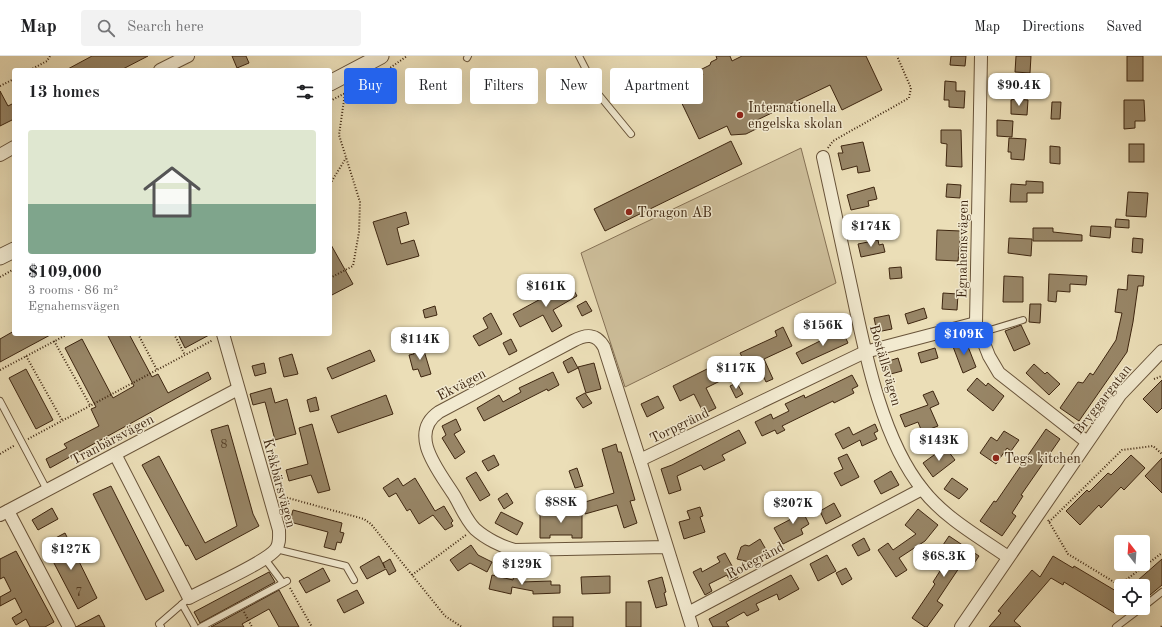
<!DOCTYPE html>
<html lang="en">
<head>
<meta charset="utf-8">
<style>
	:root { --surface:#fff; --page:#f2f2f2; --text:#202124; --muted:#757577; --line:#e0e0e0; --accent:#2563eb }
	body { margin:0; font-family:"Old Standard TT",serif; background:var(--page); color:var(--text); height:100vh; display:flex; flex-direction:column; font-size:15px; white-space:nowrap }
	* { box-sizing:border-box; margin:0 }
	p { font-size:13px; color:var(--muted) }
	.icon { flex:none; width:22px; height:22px; fill:none; stroke:currentColor; stroke-width:2; stroke-linecap:round; stroke-linejoin:round }
	.map { position:relative; flex:1; overflow:hidden }
	.drawer { position:absolute; left:12px; top:12px; width:320px; height:268px; display:flex; flex-direction:column; background:var(--surface); border-radius:4px; box-shadow:0 4px 16px #0002 }
	.drawer>* { flex:none }
	.guide { position:absolute; left:344px; top:12px; width:380px; height:36px; display:flex; gap:8px }
	.needle { width:26px; rotate:343deg }
	.tools { position:absolute; left:1114px; top:479px; display:grid; gap:8px }
	.tools a { display:grid; place-items:center; width:36px; height:36px; border-radius:4px; background:var(--surface); box-shadow:0 4px 16px #0002; font-size:20px }
	.price { position:absolute; translate:-50% -34px; padding:0 9px; border-radius:8px; background:#fff; color:#222; font-size:13px; line-height:26px; filter:drop-shadow(0 1px 2px #0008) }
	.price::after { content:''; position:absolute; left:50%; top:24px; width:12px; height:9px; margin-left:-6px; background:inherit; clip-path:polygon(0 0,100% 0,50% 100%) }
	.price.selected { background:var(--accent); color:#fff }
	ul { padding:0; list-style:none }
	li { display:grid; align-content:center; gap:8px; height:212px; padding:0 16px }
	li+li { border-top:1px solid var(--line) }
	li span { display:grid; place-items:center; height:124px; border-radius:4px; color:#555 }
	li>.icon { margin-inline-start:auto }
	span .icon { width:72px; height:72px; fill:#fffc; stroke-width:1 }
	li b { font-size:17px }
	h2 { display:flex; justify-content:space-between; align-items:center; height:48px; padding:0 16px; font-size:17px }
	.pill { padding:0 14px; border-radius:4px; background:var(--surface); box-shadow:0 4px 16px #0002; font-size:14px; line-height:36px }
	.pill.selected { background:var(--accent); color:#fff }
	header { display:flex; align-items:center; gap:24px; box-sizing:border-box; height:56px; padding:0 20px; background:var(--surface); border-bottom:1px solid var(--line) }
	header strong { font-size:19px }
	nav { display:flex; gap:22px; margin-inline-start:auto; font-size:14px }
	.search { width:280px; height:36px; background:var(--page); display:flex; align-items:center; gap:10px; box-sizing:border-box; padding:0 14px; border-radius:4px; color:var(--muted); font-size:15px }
	.map>svg:first-child { display:block }
	.green { fill:#cebf9b; stroke:#867256 }
	.building { fill:#988667; stroke:#3e2610 }
	.lines { fill:none; stroke-linecap:round; stroke-linejoin:round }
	.service-casing { stroke:#69543a; stroke-width:8 }
	.minor-casing { stroke:#69543a; stroke-width:14 }
	.tertiary-casing { stroke:#69543a; stroke-width:17 }
	.path { stroke:#3e2610; stroke-width:2; stroke-dasharray:1 2; stroke-linecap:butt }
	.service { stroke:#f2ead0; stroke-width:6 }
	.minor { stroke:#f2ead0; stroke-width:12 }
	.tertiary { stroke:#f2ead0; stroke-width:15 }
	.poi-dot { fill:#8f2418; stroke:#f2ead0; stroke-width:1.5 }
	.labels { text-anchor:middle; stroke-width:3; stroke-linejoin:round; paint-order:stroke }
	.number-label { font-size:12px; fill:#543e26 }
	.poi-label { font-size:14px; fill:#3e2610; stroke:#f2ead0; text-anchor:start }
	.street-label { font-size:14px; fill:#3e2610; stroke:#f2ead0 }
</style>
</head>
<body>
<header>
<strong>Map</strong>
<div class="search"><svg class="icon" aria-label="search" viewBox="0 0 24 24"><circle cx="10" cy="10" r="6"/><path d="M15 15l6 6"/></svg>Search here</div>
<nav><a>Map</a><a>Directions</a><a>Saved</a></nav>
</header>
<div class="map">
<svg width="1162" height="571" viewBox="0 0 1162 571">
	<rect width="100%" height="100%" fill="#ebdeb7"/>
	<filter id="stains"><feTurbulence type="fractalNoise" baseFrequency=".005" numOctaves="4"/><feColorMatrix values="0 0 0 0 .2 0 0 0 0 .09 0 0 0 0 .02 0 0 0 .5 -.17"/></filter>
	<radialGradient id="worn" r=".72"><stop offset=".6" stop-color="#630" stop-opacity="0"/><stop offset="1" stop-color="#630" stop-opacity=".3"/></radialGradient>
	<polygon class="green" points="801,92 836,227 625,331 581,197"/>
	<g class="building">
		<polygon points="92,0 148,0 121,14 66,14"/>
		<polygon points="232,0 246,0 249,7 237,12"/>
		<polygon points="716,0 730,0 732,5 742,0 866,0 882,34 842,54 830,29 755,65 758,72 746,78 731,79 727,70 699,83 675,33 703,19 700,14 710,9 711,6 717,3"/>
		<polygon points="951,0 966,0 965,10 950,9"/>
		<polygon points="1016,0 1031,0 1030,17 1015,16"/>
		<rect x="1127" y="0" width="16" height="25"/>
		<polygon points="945,25 956,26 956,35 965,35 964,52 949,51 949,44 944,44"/>
		<polygon points="0,35 8,50 14,47 14,63 0,70"/>
		<polygon points="1015,43 1028,44 1027,59 1011,58 1011,44"/>
		<polygon points="1124,44 1144,44 1145,65 1135,65 1135,72 1124,73"/>
		<polygon points="1052,46 1061,46 1060,63 1051,63"/>
		<polygon points="997,64 1013,65 1012,81 997,80"/>
		<polygon points="941,74 961,74 962,111 946,110 947,88 941,87"/>
		<polygon points="1009,82 1026,83 1024,104 1011,103 1011,96 1008,96"/>
		<polygon points="731,85 742,108 605,175 594,153"/>
		<polygon points="863,86 870,115 858,117 857,110 842,114 838,97 843,97 841,90"/>
		<rect x="1129" y="88" width="15" height="18"/>
		<polygon points="1050,90 1060,91 1060,108 1050,107"/>
		<polygon points="1026,125 1043,126 1043,137 1027,137 1027,146 1010,146 1011,128 1026,129"/>
		<polygon points="947,128 961,129 960,142 946,141"/>
		<polygon points="874,131 877,143 868,145 869,150 851,154 847,139"/>
		<polygon points="1128,136 1148,137 1146,161 1126,160"/>
		<polygon points="406,156 409,168 397,172 401,188 414,184 419,200 387,209 373,166"/>
		<polygon points="1116,163 1129,164 1129,172 1115,171"/>
		<polygon points="1091,170 1111,171 1110,182 1090,180"/>
		<polygon points="1033,172 1053,172 1053,176 1082,179 1082,185 1033,185"/>
		<polygon points="937,174 961,175 958,205 936,204"/>
		<polygon points="1009,182 1032,183 1031,200 1008,197"/>
		<polygon points="1133,182 1143,183 1142,197 1132,196"/>
		<polygon points="878,184 879,189 883,188 885,196 861,201 858,188"/>
		<polygon points="330,187 353,228 330,240"/>
		<polygon points="901,211 902,222 890,223 889,212"/>
		<polygon points="1049,218 1087,220 1086,229 1070,228 1070,236 1057,235 1056,246 1048,245"/>
		<polygon points="1128,219 1144,220 1143,230 1138,230 1133,266 1127,296 1079,365 1060,352 1078,326 1083,327 1090,317 1093,319 1116,284 1122,257 1115,256 1118,233 1127,234"/>
		<polygon points="1004,220 1023,221 1023,246 1003,246"/>
		<polygon points="570,227 577,240 553,254 562,270 552,276 543,259 520,271 513,258"/>
		<polygon points="943,237 958,238 957,254 942,253"/>
		<polygon points="586,245 592,255 582,260 577,250"/>
		<polygon points="1030,248 1041,248 1040,267 1029,266"/>
		<polygon points="435,250 437,259 425,262 423,254"/>
		<polygon points="924,252 927,262 908,268 905,258"/>
		<polygon points="491,257 502,278 479,290 473,280 488,272 483,262"/>
		<polygon points="889,259 892,273 877,276 874,262"/>
		<polygon points="1021,269 1030,288 1014,295 1005,275"/>
		<polygon points="783,271 792,290 764,303 773,323 766,326 757,307 747,311 740,297 777,280 775,275"/>
		<polygon points="842,274 848,287 802,308 796,297"/>
		<polygon points="14,275 14,278 52,278 0,306 0,283"/>
		<polygon points="107,278 129,278 152,321 158,318 168,337 208,316 211,323 50,412 46,403 67,392 64,388 99,370 91,353 96,351 65,292 82,283 113,342 134,330"/>
		<polygon points="178,278 211,278 185,292"/>
		<polygon points="511,283 517,295 509,299 503,287"/>
		<polygon points="965,283 976,311 963,317 952,288"/>
		<polygon points="422,288 431,318 421,321 418,313 413,314 409,299 414,298 412,291"/>
		<polygon points="935,292 938,302 921,307 918,297"/>
		<polygon points="370,294 375,305 332,323 327,312"/>
		<polygon points="292,298 298,318 284,321 279,302"/>
		<polygon points="572,301 578,312 568,317 563,306"/>
		<polygon points="898,302 902,315 887,319 883,307"/>
		<polygon points="723,305 730,320 706,332 716,352 704,358 694,338 680,345 673,330"/>
		<polygon points="264,307 266,317 255,320 252,310"/>
		<polygon points="594,307 601,333 586,337 578,311"/>
		<polygon points="1034,308 1045,318 1047,316 1060,328 1049,339 1026,317"/>
		<polygon points="26,313 53,364 36,373 9,322"/>
		<polygon points="553,316 559,329 548,335 547,333 484,365 477,352 499,339 503,346 521,336 519,332"/>
		<polygon points="852,319 858,330 852,333 854,337 834,347 833,345 782,370 785,374 777,378 775,374 762,380 755,366 771,358 773,363 789,355 785,348 804,339 805,342"/>
		<polygon points="977,322 986,330 988,327 1004,340 993,355 967,334"/>
		<polygon points="1162,324 1162,352 1157,357 1143,343"/>
		<polygon points="737,327 743,338 736,342 730,330"/>
		<polygon points="271,332 275,347 287,343 296,378 275,384 265,346 253,349 250,338"/>
		<polygon points="933,335 939,348 930,352 938,370 922,376 918,366 905,371 900,359 928,349 923,339"/>
		<polygon points="585,337 592,347 583,352 576,342"/>
		<polygon points="386,339 393,358 338,377 331,360"/>
		<polygon points="658,340 664,352 647,361 641,348"/>
		<polygon points="316,341 319,354 310,356 307,344"/>
		<polygon points="456,363 461,374 454,378 465,396 455,403 442,382 446,379 442,370"/>
		<polygon points="312,368 330,434 318,437 311,419 289,425 286,414 308,408 299,372"/>
		<polygon points="875,368 878,375 874,377 877,383 862,390 860,384 843,393 835,378 849,371 853,379"/>
		<polygon points="228,369 253,458 259,470 196,504 188,489 186,490 142,409 159,400 205,487 237,470 211,374"/>
		<polygon points="1046,373 1060,383 1021,439 1023,440 1012,457 1016,460 1002,480 980,465 994,445 996,446"/>
		<polygon points="739,374 746,387 722,399 725,404 704,414 701,409 677,420 681,434 669,438 661,413 672,409"/>
		<polygon points="1004,375 1019,384 1011,395 1007,392 996,408 980,397 991,381 997,385"/>
		<polygon points="616,388 618,396 621,396 635,444 630,445 637,467 624,472 617,449 585,458 582,447 614,437 602,393"/>
		<polygon points="945,391 955,404 933,421 923,407"/>
		<polygon points="847,398 859,421 841,430 834,417 843,413 838,402"/>
		<polygon points="494,399 499,409 488,415 482,405"/>
		<polygon points="1131,399 1145,412 1124,434 1121,431 1101,452 1099,449 1080,469 1066,455 1087,434 1089,436 1108,417 1111,419"/>
		<polygon points="1162,402 1162,437 1145,420"/>
		<polygon points="577,412 583,430 575,432 569,415"/>
		<polygon points="891,415 899,429 881,438 874,425"/>
		<polygon points="476,416 490,439 480,445 466,422"/>
		<polygon points="398,422 403,430 415,422 435,455 444,450 453,465 451,467 453,470 445,474 433,459 419,468 410,453 407,455 396,437 389,441 383,432"/>
		<polygon points="952,422 968,433 959,443 944,433"/>
		<polygon points="111,430 164,535 146,544 93,438"/>
		<polygon points="507,437 513,447 504,453 498,443"/>
		<polygon points="798,446 809,468 801,473 803,478 783,488 774,472 793,462 788,451"/>
		<polygon points="834,447 841,460 826,468 820,455"/>
		<polygon points="700,451 703,460 700,461 705,476 684,483 679,466 690,463 687,455"/>
		<polygon points="52,452 58,463 38,474 32,464"/>
		<polygon points="918,453 938,469 925,485 899,502 907,514 896,521 878,494 888,487 893,494 916,478 905,469"/>
		<polygon points="293,454 342,467 340,476 344,477 341,487 337,486 335,494 324,491 328,476 290,466"/>
		<polygon points="550,455 582,456 582,482 572,482 572,479 550,479 550,482 540,482 540,457 549,457"/>
		<polygon points="501,456 523,467 517,479 495,467"/>
		<polygon points="65,477 97,542 78,553 44,488"/>
		<polygon points="949,480 979,500 971,512 963,506 937,545 943,549 927,571 925,571 912,562 935,528 933,526 947,504 937,498"/>
		<polygon points="864,482 870,494 858,500 852,489"/>
		<polygon points="760,483 768,497 749,506 737,503 741,491 745,489 749,490"/>
		<polygon points="471,489 478,499 492,506 487,516 470,507 458,515 450,504"/>
		<polygon points="16,495 54,566 45,571 30,571 26,563 16,569 12,562 22,556 15,542 0,550 0,541 11,535 4,521 0,523 0,503"/>
		<polygon points="725,497 738,521 730,525 727,519 709,528 712,535 705,539 693,516 701,512 702,516 720,506 717,501"/>
		<polygon points="827,499 836,515 818,525 810,508"/>
		<polygon points="379,500 385,512 383,507 390,503 396,515 389,519 386,513 367,523 360,511"/>
		<polygon points="1053,500 1073,512 1074,510 1121,538 1121,549 1116,558 1064,526 1063,529 1051,522 1014,565 1021,571 989,571 1001,557 998,555 1032,514 1040,521"/>
		<polygon points="1162,503 1162,529 1150,539 1137,525"/>
		<polygon points="323,512 330,525 306,537 299,525"/>
		<polygon points="846,512 852,523 842,529 836,517"/>
		<polygon points="269,516 275,526 200,567 194,556"/>
		<polygon points="492,519 513,524 514,519 522,520 521,526 551,525 551,529 560,529 560,537 533,538 533,535 512,531 511,538 489,533"/>
		<polygon points="791,519 799,533 779,544 777,538 756,548 759,554 747,560 744,556 726,566 729,571 713,571 709,563"/>
		<polygon points="610,520 610,537 582,538 581,521"/>
		<polygon points="662,521 666,536 664,537 667,549 656,552 648,525"/>
		<polygon points="279,534 299,571 279,571 269,553 242,568 244,571 211,571"/>
		<polygon points="357,534 364,547 344,557 337,544"/>
		<rect x="626" y="546" width="15" height="25"/>
		<polygon points="99,559 105,571 76,571"/>
		<rect x="553" y="561" width="20" height="10"/>
	</g>
	<g class="lines">
		<g class="service-casing">
			<g id="service">
				<polyline points="579,0 599,39 631,78"/>
				<polyline points="467,2 468,0"/>
				<polyline points="980,277 1023,264"/>
				<polyline points="0,345 47,434"/>
				<polyline points="276,493 346,510 354,524"/>
				<polyline points="265,503 283,527"/>
				<polyline points="182,548 195,571"/>
				<polyline points="1143,551 1162,536"/>
				<polyline points="161,571 159,568 189,542"/>
				<polyline points="201,571 287,525"/>
				<polyline points="1116,571 1141,552"/>
			</g>
		</g>
		<g class="minor-casing">
			<g id="minor">
				<polyline points="981,0 976,267 989,300 999,317 1087,386"/>
				<polyline points="160,14 188,0"/>
				<polyline points="0,99 14,91"/>
				<path d="M823,101C833,146 842,190 852,235C865,297 882,384 923,434C945,462 979,481 1008,501"/>
				<path d="M115,398L189,542C207,532 267,506 276,493C280,487 279,481 279,474L223,278"/>
				<polyline points="640,404 865,296 976,267"/>
				<polyline points="8,455 69,571"/>
				<polyline points="0,459 238,333"/>
				<path d="M667,491L515,494C502,491 485,482 475,473C466,464 460,449 454,439C439,415 407,378 439,356L573,285C586,278 596,277 604,291C634,384 663,478 692,571"/>
				<polyline points="688,557 922,433"/>
				<polyline points="961,571 1120,339 1162,295"/>
			</g>
		</g>
		<g class="tertiary-casing">
			<g id="tertiary">
				<polyline points="330,27 381,0"/>
				<polyline points="0,201 14,194"/>
			</g>
		</g>
		<g class="path">
			<polyline points="30,14 47,5 50,0"/>
			<polyline points="0,30 14,23"/>
			<polyline points="330,45 380,19 407,0"/>
			<polyline points="828,92 833,85 909,42 911,32 897,0"/>
			<polyline points="330,128 346,102"/>
			<polyline points="0,221 14,213"/>
			<polyline points="330,222 353,210 359,176 360,146 339,79 345,37"/>
			<polyline points="138,278 157,314"/>
			<polyline points="174,278 185,299"/>
			<polyline points="54,285 90,349"/>
			<polyline points="26,300 62,364"/>
			<polyline points="0,314 68,278"/>
			<polyline points="1154,323 1162,320"/>
			<polyline points="28,383 213,284"/>
			<polyline points="0,398 15,389"/>
			<polyline points="281,440 364,463 371,468 445,560 462,571"/>
			<polyline points="1048,464 1068,498 1119,529 1162,497"/>
			<polyline points="1049,466 1122,394 1153,390 1162,398"/>
			<polyline points="412,519 466,479"/>
			<polyline points="290,532 312,571"/>
			<polyline points="244,556 252,571"/>
			<polyline points="1161,571 1162,570"/>
		</g>
		<use href="#service" class="service"/>
		<use href="#minor" class="minor"/>
		<use href="#tertiary" class="tertiary"/>
	</g>
	<g class="poi-dot">
		<circle cx="740" cy="59" r="4"/>
		<circle cx="629" cy="156" r="4"/>
		<circle cx="996" cy="402" r="4"/>
	</g>
	<g class="labels">
		<g class="number-label">
			<text x="224" y="392">8</text>
			<text x="79" y="540">7</text>
		</g>
		<g class="poi-label">
			<text x="748" y="56">Internationella<tspan x="748" dy="16">engelska skolan</tspan></text>
			<text x="637" y="161">Toragon AB</text>
			<text x="1004" y="407">Tegs kitchen</text>
		</g>
		<g class="street-label">
			<text transform="translate(962 193) rotate(-89)" y="5">Egnahemsvägen</text>
			<text transform="translate(886 309) rotate(74)" y="5">Boställsvägen</text>
			<text transform="translate(461 328) rotate(-28)" y="5">Ekvägen</text>
			<text transform="translate(1102 343) rotate(-52)" y="5">Bryggargatan</text>
			<text transform="translate(679 369) rotate(-26)" y="5">Torpgränd</text>
			<text transform="translate(112 383) rotate(-28)" y="5">Tranbärsvägen</text>
			<text transform="translate(280 427) rotate(75)" y="5">Kråkbärsvägen</text>
			<text transform="translate(755 504) rotate(-28)" y="5">Rotegränd</text>
		</g>
	</g>
	<rect width="100%" height="100%" filter="url(#stains)"/>
	<rect width="100%" height="100%" fill="url(#worn)"/>
</svg>
<div class="tools">
<a><svg class="needle" viewBox="-14 -14 28 28"><path d="M0-13l5 13h-10z" fill="#e53935"/><path d="M0 13l5-13h-10z" fill="#757577"/></svg></a>
<a><svg class="icon" aria-label="locate" viewBox="0 0 24 24"><circle cx="12" cy="12" r="6"/><path d="M12 2v4M12 18v4M2 12h4M18 12h4"/></svg></a>
</div>
<b class="price" style="left:1019px;top:51px">$90.4K</b>
<b class="price" style="left:871px;top:192px">$174K</b>
<b class="price" style="left:546px;top:252px">$161K</b>
<b class="price" style="left:823px;top:291px">$156K</b>
<b class="price selected" style="left:964px;top:300px">$109K</b>
<b class="price" style="left:420px;top:305px">$114K</b>
<b class="price" style="left:736px;top:334px">$117K</b>
<b class="price" style="left:939px;top:406px">$143K</b>
<b class="price" style="left:561px;top:468px">$88K</b>
<b class="price" style="left:793px;top:469px">$207K</b>
<b class="price" style="left:71px;top:515px">$127K</b>
<b class="price" style="left:944px;top:522px">$68.3K</b>
<b class="price" style="left:522px;top:530px">$129K</b>
<div class="guide">
<a class="pill selected">Buy</a>
<a class="pill">Rent</a>
<a class="pill">Filters</a>
<a class="pill">New</a>
<a class="pill">Apartment</a>
</div>
<section class="drawer">
<h2>13 homes<svg class="icon" aria-label="filters" viewBox="0 0 24 24"><path d="M4 7h16M4 17h16"/><circle cx="9" cy="7" r="2"/><circle cx="15" cy="17" r="2"/></svg></h2>
<ul>
<li><span style="background:linear-gradient(#dfe7d0 60%,#7fa58c 0)"><svg class="icon" aria-label="home" viewBox="0 0 24 24"><path d="M3 11l9-7 9 7M6 9v11h12V9"/></svg></span><div><b>$109,000</b><p>3 rooms · 86 m²</p><p>Egnahemsvägen</p></div></li>
</ul>
</section>
</div>
</body>
</html>
